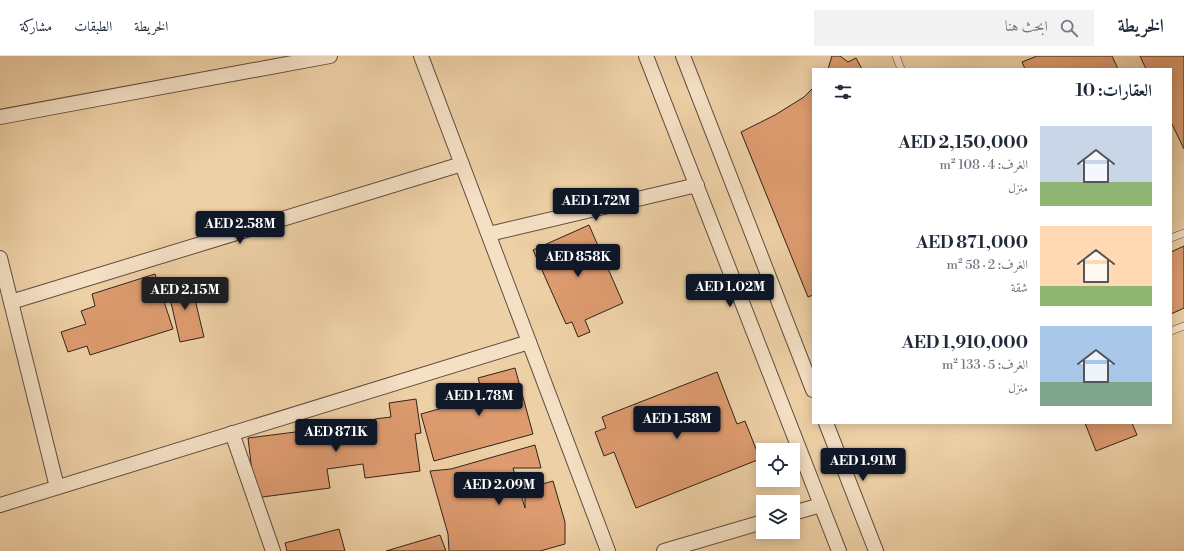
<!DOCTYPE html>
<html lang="ar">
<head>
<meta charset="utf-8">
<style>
	:root { --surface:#fff; --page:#f2f2f3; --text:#1f2937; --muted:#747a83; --line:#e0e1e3; --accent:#111827 }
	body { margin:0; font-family:"Libre Bodoni",Amiri,serif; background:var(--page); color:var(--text); direction:rtl; height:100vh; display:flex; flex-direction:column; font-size:15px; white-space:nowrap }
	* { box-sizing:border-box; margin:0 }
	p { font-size:13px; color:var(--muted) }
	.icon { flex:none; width:22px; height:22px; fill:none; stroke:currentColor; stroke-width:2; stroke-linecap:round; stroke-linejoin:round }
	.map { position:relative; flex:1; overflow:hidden; direction:ltr }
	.details { position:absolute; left:812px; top:12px; width:360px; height:356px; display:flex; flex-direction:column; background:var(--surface); border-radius:0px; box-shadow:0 2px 10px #0003; direction:rtl }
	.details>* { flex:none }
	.fabs { position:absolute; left:756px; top:387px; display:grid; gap:8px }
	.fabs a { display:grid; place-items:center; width:44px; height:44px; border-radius:0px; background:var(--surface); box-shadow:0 2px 10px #0003; font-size:20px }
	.price { position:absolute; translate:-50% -34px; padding:0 9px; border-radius:4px; background:var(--accent); color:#fff; font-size:13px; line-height:26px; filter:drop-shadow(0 1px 2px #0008) }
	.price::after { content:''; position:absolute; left:50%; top:24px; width:12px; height:9px; margin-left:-6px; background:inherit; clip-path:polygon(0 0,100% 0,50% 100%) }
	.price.on { background:#222; color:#fff }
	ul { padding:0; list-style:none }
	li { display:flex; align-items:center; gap:12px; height:100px; padding:0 20px }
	li span { display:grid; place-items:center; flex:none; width:112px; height:80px; border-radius:0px; color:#555 }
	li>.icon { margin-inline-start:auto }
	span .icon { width:48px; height:48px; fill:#fffc; stroke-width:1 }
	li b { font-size:17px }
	h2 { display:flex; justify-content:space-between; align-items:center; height:48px; padding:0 20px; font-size:17px }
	header { display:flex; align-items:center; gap:24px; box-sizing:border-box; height:56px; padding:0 20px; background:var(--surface); border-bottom:1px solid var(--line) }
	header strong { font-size:19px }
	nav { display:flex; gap:22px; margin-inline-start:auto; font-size:14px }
	.search { width:280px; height:36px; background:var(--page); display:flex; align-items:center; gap:10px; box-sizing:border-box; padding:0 14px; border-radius:0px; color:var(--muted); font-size:15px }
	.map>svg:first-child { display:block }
	.building { fill:#dd9b6f; stroke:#30231c }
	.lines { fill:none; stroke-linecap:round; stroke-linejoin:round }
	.service-casing { stroke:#604e3e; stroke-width:8 }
	.minor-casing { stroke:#604e3e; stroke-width:16 }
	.service { stroke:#f4e0c5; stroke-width:7 }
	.minor { stroke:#f4e0c5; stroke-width:14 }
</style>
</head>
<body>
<header>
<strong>الخريطة</strong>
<div class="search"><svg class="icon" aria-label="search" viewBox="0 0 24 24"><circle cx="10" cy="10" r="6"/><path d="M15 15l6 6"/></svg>ابحث هنا</div>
<nav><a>الخريطة</a><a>الطبقات</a><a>مشاركة</a></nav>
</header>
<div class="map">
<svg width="1184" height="495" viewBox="0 0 1184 495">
	<rect width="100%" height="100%" fill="#eed0a6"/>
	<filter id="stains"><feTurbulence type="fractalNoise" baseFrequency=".005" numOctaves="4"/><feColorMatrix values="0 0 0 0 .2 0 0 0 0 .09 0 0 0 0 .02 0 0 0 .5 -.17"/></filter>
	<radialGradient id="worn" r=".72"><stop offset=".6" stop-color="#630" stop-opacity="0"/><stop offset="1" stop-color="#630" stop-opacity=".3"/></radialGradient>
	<g class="building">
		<polygon points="832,0 840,0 848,6 856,2 862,13 828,13"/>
		<polygon points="1037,0 1112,0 1118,13 1025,13 1022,6"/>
		<polygon points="1140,0 1184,0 1184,93 1171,66 1171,13 1146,13"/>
		<polygon points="813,32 813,239 808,241 741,76 775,59 804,41"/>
		<polygon points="589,169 623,247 585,264 590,276 578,281 572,266 566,268 533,194"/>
		<polygon points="1184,190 1184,252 1171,258 1171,196"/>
		<polygon points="155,218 173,273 90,299 87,290 68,296 61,276 86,268 81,255 95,250 92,238"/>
		<polygon points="190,223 204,281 180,286 167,229"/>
		<polygon points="515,312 533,378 434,405 421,358 453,349 451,340 481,332 478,322"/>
		<polygon points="717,316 737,368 745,365 760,403 636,452 614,396 604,400 595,376 606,372 602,361"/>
		<polygon points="416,343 421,377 415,378 420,415 365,422 363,408 327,413 330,432 255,442 248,382 375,366 375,363 391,361 389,347"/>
		<polygon points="1085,367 1132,367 1137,379 1096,395"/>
		<polygon points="535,389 541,412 513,412 525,452 525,418 536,418 539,429 553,425 565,466 565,488 540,495 449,495 448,478 430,415 451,413"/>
		<polygon points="339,473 345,495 287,495 285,487"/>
		<polygon points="440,479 446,495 386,495"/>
	</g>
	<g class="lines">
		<g class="service-casing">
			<g id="service">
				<polyline points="896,0 901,13"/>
				<polyline points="1171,182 1184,177"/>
				<polyline points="1171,275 1184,270"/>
			</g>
		</g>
		<g class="minor-casing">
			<g id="minor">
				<polyline points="421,0 608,495"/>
				<polyline points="646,0 839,495"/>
				<polyline points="683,0 813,334"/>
				<polyline points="0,61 330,0"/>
				<polyline points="489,178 697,129"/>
				<polyline points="0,202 57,431"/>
				<polyline points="11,246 462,108"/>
				<polyline points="826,367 876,495"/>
				<polyline points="232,377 273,495"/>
				<polyline points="0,449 529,286"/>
				<polyline points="793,457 821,449"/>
				<polyline points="664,495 763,466"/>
			</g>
		</g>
		<use href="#service" class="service"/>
		<use href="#minor" class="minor"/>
	</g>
	<rect width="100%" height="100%" filter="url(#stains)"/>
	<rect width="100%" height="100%" fill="url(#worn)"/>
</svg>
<div class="fabs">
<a><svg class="icon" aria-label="locate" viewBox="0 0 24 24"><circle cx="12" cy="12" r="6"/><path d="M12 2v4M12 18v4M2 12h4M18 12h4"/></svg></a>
<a><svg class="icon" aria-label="layers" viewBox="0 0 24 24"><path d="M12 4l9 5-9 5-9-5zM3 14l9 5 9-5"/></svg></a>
</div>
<b class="price" style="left:596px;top:166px">AED 1.72M</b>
<b class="price" style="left:240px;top:189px">AED 2.58M</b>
<b class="price" style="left:578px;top:222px">AED 858K</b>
<b class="price" style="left:730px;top:252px">AED 1.02M</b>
<b class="price on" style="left:185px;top:255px">AED 2.15M</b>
<b class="price" style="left:479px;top:361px">AED 1.78M</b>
<b class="price" style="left:677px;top:384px">AED 1.58M</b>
<b class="price" style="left:336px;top:397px">AED 871K</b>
<b class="price" style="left:863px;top:426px">AED 1.91M</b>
<b class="price" style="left:499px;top:450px">AED 2.09M</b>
<section class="details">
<h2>العقارات: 10<svg class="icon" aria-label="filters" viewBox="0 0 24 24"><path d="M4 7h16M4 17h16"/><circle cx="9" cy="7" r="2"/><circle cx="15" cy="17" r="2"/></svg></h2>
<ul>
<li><span style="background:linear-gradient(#c9d6e8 70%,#8fb573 0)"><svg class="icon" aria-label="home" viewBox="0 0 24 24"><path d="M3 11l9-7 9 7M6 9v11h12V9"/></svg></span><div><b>AED 2,150,000</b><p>الغرف: 4 · 108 m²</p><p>منزل</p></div></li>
<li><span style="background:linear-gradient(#ffd9b3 75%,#8fb573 0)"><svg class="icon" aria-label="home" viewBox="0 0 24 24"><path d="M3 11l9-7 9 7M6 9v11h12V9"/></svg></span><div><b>AED 871,000</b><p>الغرف: 2 · 58 m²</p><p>شقة</p></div></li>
<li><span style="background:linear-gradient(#a9c7e8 70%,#7fa58c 0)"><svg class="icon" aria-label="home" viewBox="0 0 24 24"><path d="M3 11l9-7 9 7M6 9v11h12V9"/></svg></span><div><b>AED 1,910,000</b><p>الغرف: 5 · 133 m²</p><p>منزل</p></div></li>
</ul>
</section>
</div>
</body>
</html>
